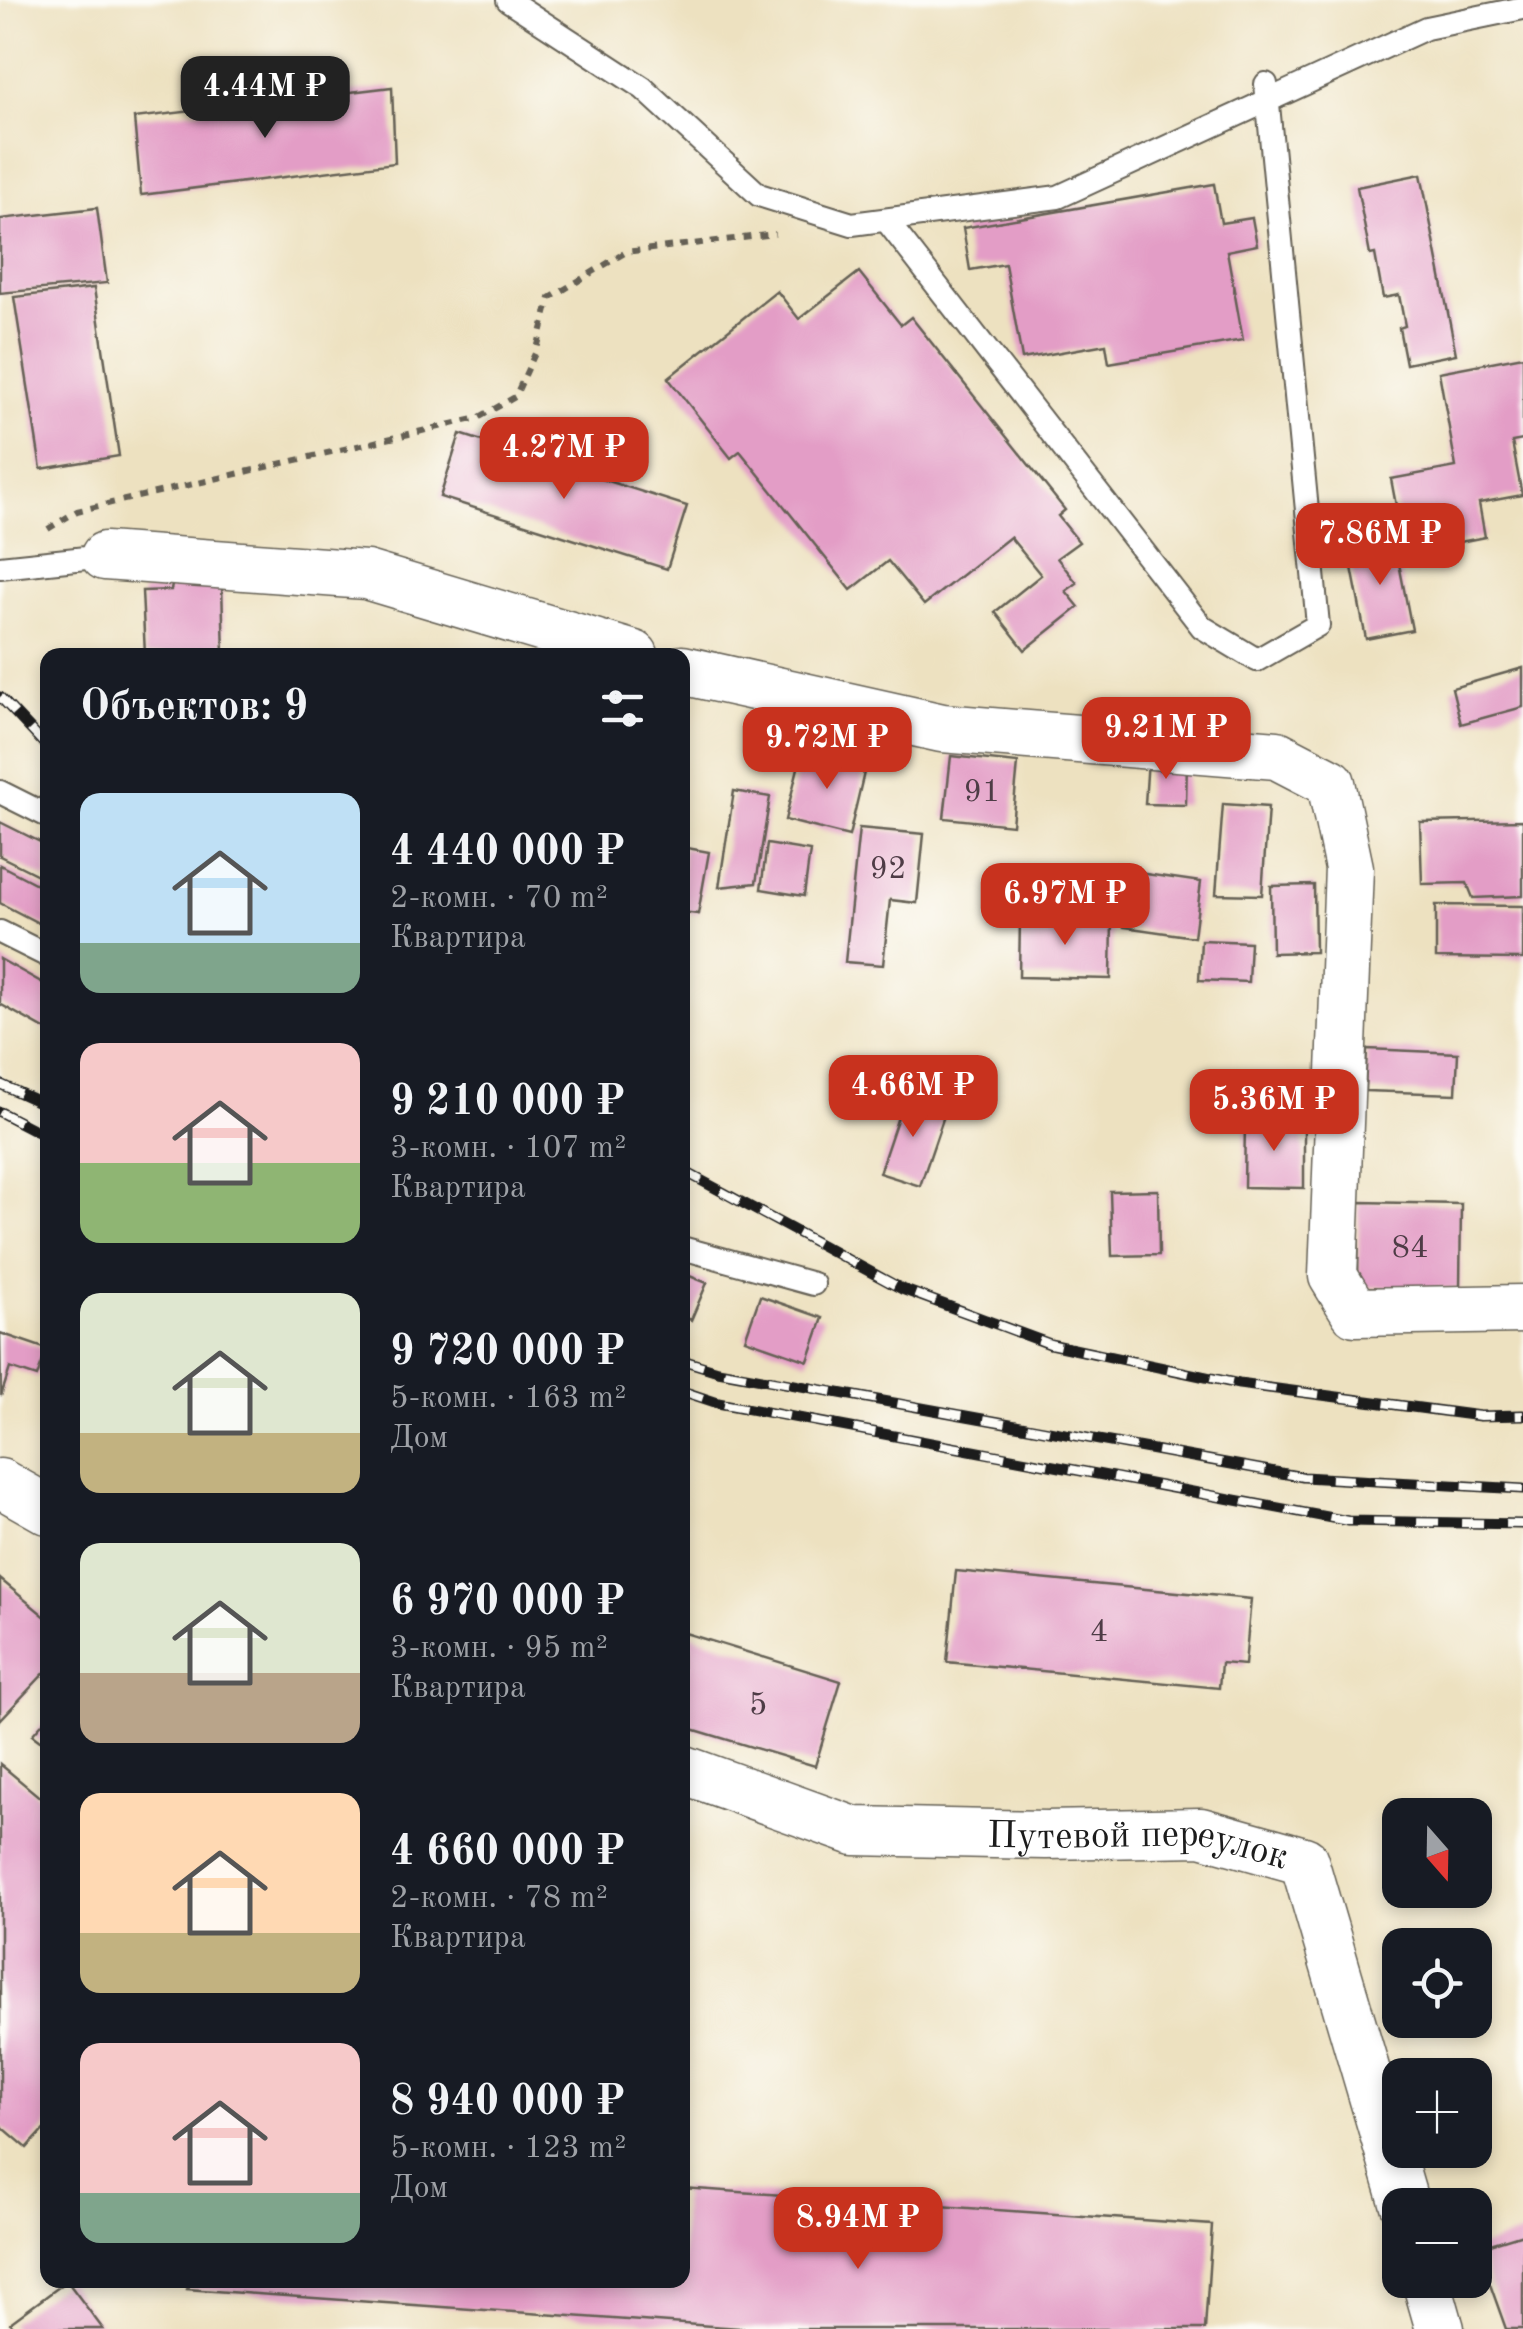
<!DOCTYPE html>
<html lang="ru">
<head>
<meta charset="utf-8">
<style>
	:root { --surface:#171b24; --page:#242831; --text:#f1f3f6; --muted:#9ea1a6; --accent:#c8321e }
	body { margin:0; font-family:"Old Standard TT",serif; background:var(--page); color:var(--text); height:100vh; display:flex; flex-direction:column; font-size:38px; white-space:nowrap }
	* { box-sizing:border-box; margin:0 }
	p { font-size:32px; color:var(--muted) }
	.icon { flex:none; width:55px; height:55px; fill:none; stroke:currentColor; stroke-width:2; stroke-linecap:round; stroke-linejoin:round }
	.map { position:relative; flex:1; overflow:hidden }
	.side { position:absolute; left:40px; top:648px; width:650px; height:1640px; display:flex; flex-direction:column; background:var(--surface); border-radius:20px; box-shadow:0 5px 15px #0003 }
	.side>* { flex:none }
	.needle { width:65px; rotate:160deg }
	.buttons { position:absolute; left:1382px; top:1798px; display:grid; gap:20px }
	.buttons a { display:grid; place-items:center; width:110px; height:110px; border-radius:20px; background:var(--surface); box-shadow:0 5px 15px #0003; font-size:50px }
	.price { position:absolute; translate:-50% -85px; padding:0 22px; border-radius:20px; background:var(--accent); color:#fff; font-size:32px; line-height:65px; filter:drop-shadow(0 2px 5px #0008) }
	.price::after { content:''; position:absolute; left:50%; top:60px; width:30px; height:22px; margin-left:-15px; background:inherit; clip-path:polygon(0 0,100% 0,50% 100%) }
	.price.on { background:#222; color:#fff }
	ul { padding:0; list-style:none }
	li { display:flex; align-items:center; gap:30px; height:250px; padding:0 40px }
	li span { display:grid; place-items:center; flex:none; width:280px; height:200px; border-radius:20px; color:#555 }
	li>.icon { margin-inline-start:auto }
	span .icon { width:120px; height:120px; fill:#fffc; stroke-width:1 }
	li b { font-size:42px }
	h2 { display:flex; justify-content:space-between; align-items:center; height:120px; padding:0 40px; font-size:42px }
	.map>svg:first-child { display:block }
	.building { fill:#e39dc6 }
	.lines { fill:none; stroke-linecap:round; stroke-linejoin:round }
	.lane-casing { stroke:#656155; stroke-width:26 }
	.street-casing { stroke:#656155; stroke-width:51 }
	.path { stroke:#656155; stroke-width:6; stroke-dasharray:8 8; stroke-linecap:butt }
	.lane { stroke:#fff; stroke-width:22 }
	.street { stroke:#fff; stroke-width:48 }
	.rail-casing { stroke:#1c1c1c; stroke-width:11 }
	.rail { stroke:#fdfcf7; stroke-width:8; stroke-dasharray:22; stroke-linecap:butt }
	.labels { text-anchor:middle; stroke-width:10; stroke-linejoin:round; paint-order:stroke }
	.number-label { font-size:32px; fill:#4e3c46 }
	.street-label { font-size:38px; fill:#1c1c1c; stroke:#fdfcf7 }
</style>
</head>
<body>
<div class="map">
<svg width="1523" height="2329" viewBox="0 0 1523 2329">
	<rect width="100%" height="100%" fill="#fdfcf7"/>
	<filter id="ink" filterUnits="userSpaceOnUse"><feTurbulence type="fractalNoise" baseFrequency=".01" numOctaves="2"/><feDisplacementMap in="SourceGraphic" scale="20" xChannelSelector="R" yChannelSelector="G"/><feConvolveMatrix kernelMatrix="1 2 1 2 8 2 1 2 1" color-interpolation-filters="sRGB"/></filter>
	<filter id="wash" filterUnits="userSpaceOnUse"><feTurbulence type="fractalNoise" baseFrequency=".0048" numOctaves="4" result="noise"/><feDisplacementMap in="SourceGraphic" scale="40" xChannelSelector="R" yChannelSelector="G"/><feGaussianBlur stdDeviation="2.25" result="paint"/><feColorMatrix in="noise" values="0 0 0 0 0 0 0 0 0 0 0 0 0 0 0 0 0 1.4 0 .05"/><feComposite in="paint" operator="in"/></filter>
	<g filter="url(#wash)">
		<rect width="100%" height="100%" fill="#ede1c0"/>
		<g id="blocks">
			<g class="building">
				<polygon points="392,87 395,163 141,195 134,118"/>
				<polygon points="1421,174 1456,354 1406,364 1399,328 1405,326 1399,295 1383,298 1375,254 1370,255 1357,187"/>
				<polygon points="1214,184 1221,223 1252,218 1257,245 1227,251 1243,340 1109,363 1106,344 1022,359 1005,264 970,270 963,228"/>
				<polygon points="97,208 107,283 0,293 0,219"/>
				<polygon points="859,272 901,325 911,317 1065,510 1058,516 1079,542 1057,558 1077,583 1066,591 1079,607 1025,650 995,612 1041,575 1010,537 924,605 888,561 851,590 740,451 731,458 668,378 777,291 799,319"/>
				<polygon points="94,288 119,456 41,469 14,297"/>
				<polygon points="1523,356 1523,440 1512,442 1522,495 1479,503 1485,537 1405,553 1391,479 1456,467 1439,372"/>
				<polygon points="460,434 687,506 667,569 440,497"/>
				<polygon points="1394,538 1412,630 1366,639 1348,547"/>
				<polygon points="174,576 222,585 224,655 145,655 142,591 171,590"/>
				<polygon points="1523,668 1523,707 1461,724 1452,688"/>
				<polygon points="818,748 867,760 849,836 785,820 799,764 818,763"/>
				<polygon points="951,756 1018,763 1012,825 944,818"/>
				<polygon points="1148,759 1187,760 1186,805 1145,804"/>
				<polygon points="734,791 770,797 756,883 719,887"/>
				<polygon points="1223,804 1268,807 1262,895 1216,894"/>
				<polygon points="1523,820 1523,896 1473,898 1467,883 1422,884 1420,822"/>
				<polygon points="0,822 48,846 48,880 0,856"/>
				<polygon points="859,828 924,834 917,903 890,900 883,965 845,962"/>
				<polygon points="767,844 810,851 804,896 761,889"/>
				<polygon points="682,847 709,852 698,914 682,912"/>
				<polygon points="0,865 48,890 48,928 0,903"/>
				<polygon points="1132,872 1201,882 1194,937 1124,927"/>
				<polygon points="1314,885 1315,952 1272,953 1271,886"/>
				<polygon points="1436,905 1523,906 1523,959 1436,958"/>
				<polygon points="1020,917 1112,919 1111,979 1019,977"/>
				<polygon points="1201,940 1250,942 1248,982 1199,980"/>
				<polygon points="0,959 48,986 48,1031 0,1004"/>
				<polygon points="1367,1049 1458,1053 1456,1094 1365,1091"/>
				<polygon points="906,1093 947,1107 920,1186 879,1173"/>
				<polygon points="1245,1121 1304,1121 1304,1188 1244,1187"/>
				<polygon points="1158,1190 1159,1255 1112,1256 1110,1191"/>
				<polygon points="1359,1202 1461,1204 1460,1289 1358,1287"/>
				<polygon points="682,1273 707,1283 691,1320 682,1316"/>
				<polygon points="760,1296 823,1318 808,1361 745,1339"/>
				<polygon points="0,1333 47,1349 37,1377 10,1368 1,1396"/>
				<polygon points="956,1571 1251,1599 1245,1665 1221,1663 1219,1688 947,1662"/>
				<polygon points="0,1579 48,1619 48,1669 0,1720"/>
				<polygon points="685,1633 841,1681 815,1766 682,1726 682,1642"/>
				<polygon points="48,1717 48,1747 32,1735"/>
				<polygon points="0,1764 48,1804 48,2125 27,2148 0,2125"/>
				<polygon points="682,2188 1212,2225 1205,2329 754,2329 187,2289 188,2280 682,2280"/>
				<polygon points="1523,2234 1523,2329 1506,2329 1477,2248"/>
				<polygon points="67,2281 103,2329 14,2329 10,2323"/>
			</g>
		</g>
	</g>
	<g filter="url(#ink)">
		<use href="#blocks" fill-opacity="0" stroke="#656155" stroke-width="2.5"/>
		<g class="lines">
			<g class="lane-casing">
				<g id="lane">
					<polyline points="508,0 643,88 759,195 852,224 1058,197 1426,28 1523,8"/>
					<polyline points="886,220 1202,627 1257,660 1318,625 1266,84"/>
					<polyline points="0,567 105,556"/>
					<polyline points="0,792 48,816"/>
					<polyline points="0,932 48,956"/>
					<polyline points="682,1248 813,1284"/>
				</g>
			</g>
			<g class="street-casing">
				<g id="street">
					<polyline points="105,556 366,575 634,655"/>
					<polyline points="682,670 942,728 1277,755 1331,783 1349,868 1333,1276 1355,1312 1523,1309"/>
					<polyline points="0,1483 48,1510"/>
					<path id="s1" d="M682,1769L854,1831L1046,1835L1201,1832L1304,1861L1405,2205"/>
					<polyline points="1426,2280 1440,2329"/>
				</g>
			</g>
			<polyline class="path" points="48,529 77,511 478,418 515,397 537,349 550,298 626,252 775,234"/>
			<use href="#lane" class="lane"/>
			<use href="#street" class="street"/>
			<g class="rail-casing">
				<g id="rail">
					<polyline points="0,697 48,748"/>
					<polyline points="0,1084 48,1106"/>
					<polyline points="0,1112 48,1137"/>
					<polyline points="682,1170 902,1289 1050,1344 1239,1384 1480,1416 1523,1415"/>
					<polyline points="682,1360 718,1371 1303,1477 1523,1489"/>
					<polyline points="682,1391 718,1403 1348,1521 1523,1524"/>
				</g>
			</g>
			<use href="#rail" class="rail"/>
		</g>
	</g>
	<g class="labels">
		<g class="number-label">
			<text x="982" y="801">91</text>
			<text x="888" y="878">92</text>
			<text x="1410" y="1257">84</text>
			<text x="1099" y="1641">4</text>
			<text x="758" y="1714">5</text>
		</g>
		<g class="street-label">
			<text dy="13" stroke="none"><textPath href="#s1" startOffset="468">Путевой переулок</textPath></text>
		</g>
	</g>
</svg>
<div class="buttons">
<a><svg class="needle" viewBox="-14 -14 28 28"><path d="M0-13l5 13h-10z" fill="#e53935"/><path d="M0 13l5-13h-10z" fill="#9ea1a6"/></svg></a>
<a><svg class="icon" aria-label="locate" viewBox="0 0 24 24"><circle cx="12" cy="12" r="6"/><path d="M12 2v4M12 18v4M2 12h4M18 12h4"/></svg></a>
<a>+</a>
<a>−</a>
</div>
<b class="price on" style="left:265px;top:141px">4.44M ₽</b>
<b class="price" style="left:564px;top:502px">4.27M ₽</b>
<b class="price" style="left:1380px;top:588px">7.86M ₽</b>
<b class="price" style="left:1166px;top:782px">9.21M ₽</b>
<b class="price" style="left:827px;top:792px">9.72M ₽</b>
<b class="price" style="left:1065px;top:948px">6.97M ₽</b>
<b class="price" style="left:913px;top:1140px">4.66M ₽</b>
<b class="price" style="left:1274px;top:1154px">5.36M ₽</b>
<b class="price" style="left:858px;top:2272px">8.94M ₽</b>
<section class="side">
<h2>Объектов: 9<svg class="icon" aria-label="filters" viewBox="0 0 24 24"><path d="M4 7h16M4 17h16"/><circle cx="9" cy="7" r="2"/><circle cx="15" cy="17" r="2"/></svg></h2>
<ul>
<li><span style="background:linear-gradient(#bfe0f5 75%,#7fa58c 0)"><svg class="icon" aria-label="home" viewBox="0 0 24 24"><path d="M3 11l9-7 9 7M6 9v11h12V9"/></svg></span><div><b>4 440 000 ₽</b><p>2-комн. · 70 m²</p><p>Квартира</p></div></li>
<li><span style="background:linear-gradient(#f6c9c9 60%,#8fb573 0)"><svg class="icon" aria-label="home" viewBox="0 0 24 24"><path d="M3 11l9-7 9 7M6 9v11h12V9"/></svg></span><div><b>9 210 000 ₽</b><p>3-комн. · 107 m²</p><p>Квартира</p></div></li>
<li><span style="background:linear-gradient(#dfe7d0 70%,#c2b280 0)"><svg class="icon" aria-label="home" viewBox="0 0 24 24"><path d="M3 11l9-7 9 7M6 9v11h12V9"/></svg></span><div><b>9 720 000 ₽</b><p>5-комн. · 163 m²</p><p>Дом</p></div></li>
<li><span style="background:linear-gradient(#dfe7d0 65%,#b9a48a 0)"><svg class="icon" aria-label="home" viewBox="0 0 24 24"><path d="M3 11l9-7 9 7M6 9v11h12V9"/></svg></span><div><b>6 970 000 ₽</b><p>3-комн. · 95 m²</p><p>Квартира</p></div></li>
<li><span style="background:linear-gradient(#ffd9b3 70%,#c2b280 0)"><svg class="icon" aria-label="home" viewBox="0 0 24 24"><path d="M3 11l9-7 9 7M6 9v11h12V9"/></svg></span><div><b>4 660 000 ₽</b><p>2-комн. · 78 m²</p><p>Квартира</p></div></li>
<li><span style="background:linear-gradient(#f6c9c9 75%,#7fa58c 0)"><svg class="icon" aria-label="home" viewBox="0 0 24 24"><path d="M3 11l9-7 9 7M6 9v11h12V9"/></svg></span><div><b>8 940 000 ₽</b><p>5-комн. · 123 m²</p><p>Дом</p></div></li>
</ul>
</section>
</div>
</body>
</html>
